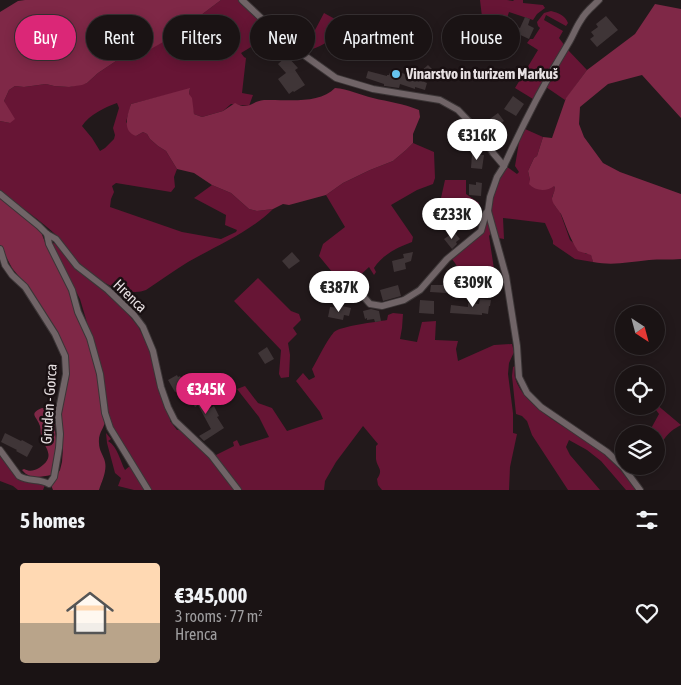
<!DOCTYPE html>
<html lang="en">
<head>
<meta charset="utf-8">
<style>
	:root { --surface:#1a1314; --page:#231c1d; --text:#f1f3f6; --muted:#9f9ea0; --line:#383234; --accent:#db2777 }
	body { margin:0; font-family:"Asap Condensed",sans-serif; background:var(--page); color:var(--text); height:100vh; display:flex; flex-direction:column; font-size:19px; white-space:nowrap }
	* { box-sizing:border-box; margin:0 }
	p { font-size:16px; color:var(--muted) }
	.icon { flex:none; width:28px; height:28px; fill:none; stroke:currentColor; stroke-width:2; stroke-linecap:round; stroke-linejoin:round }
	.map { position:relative; height:490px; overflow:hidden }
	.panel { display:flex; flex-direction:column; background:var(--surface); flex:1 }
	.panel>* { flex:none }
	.guide { position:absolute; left:15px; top:15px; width:651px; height:45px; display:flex; gap:10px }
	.needle { width:32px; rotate:144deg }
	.tools { position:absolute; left:615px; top:305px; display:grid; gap:10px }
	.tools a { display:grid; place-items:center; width:50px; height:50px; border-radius:50%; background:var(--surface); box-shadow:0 2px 12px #0003,0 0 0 1px var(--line); font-size:25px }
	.price { position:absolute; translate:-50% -42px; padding:0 11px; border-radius:18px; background:#fff; color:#222; font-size:16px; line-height:32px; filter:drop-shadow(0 1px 2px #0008) }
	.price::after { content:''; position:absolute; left:50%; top:30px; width:15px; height:11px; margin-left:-8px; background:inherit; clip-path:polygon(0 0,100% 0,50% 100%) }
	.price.selected { background:var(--accent); color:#fff }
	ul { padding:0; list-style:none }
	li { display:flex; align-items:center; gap:15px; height:125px; padding:0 20px }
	li span { display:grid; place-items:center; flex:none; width:140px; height:100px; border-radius:5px; color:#555 }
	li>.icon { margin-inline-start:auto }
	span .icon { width:60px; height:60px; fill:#fffc; stroke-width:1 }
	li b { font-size:21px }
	h2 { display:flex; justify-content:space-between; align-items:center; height:60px; padding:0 20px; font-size:21px }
	.tag { padding:0 18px; border-radius:22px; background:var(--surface); box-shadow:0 2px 12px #0003,0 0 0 1px var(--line); font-size:18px; line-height:45px }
	.tag.selected { background:var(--accent); color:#fff }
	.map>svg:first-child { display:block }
	.green { fill:#671535; fill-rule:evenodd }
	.forest { fill:#7f2847 }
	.building { fill:#3f3537 }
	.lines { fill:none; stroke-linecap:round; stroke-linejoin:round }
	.street-casing { stroke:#3b3536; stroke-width:8 }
	.street { stroke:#706467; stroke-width:6 }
	.poi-dot { fill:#67c4f0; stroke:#191012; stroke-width:2 }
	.labels { text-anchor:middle; stroke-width:5; stroke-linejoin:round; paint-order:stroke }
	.poi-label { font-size:15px; font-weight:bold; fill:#e7e0e2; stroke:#191012; text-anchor:start }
	.street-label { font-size:15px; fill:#e7e0e2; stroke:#191012 }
</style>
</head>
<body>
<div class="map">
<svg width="681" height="490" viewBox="0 0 681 490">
	<rect width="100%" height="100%" fill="#22191b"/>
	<g class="green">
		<path d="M221,0H239L271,30L273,34L241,53L244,57L246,58L242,93L253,95L249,106L231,104L223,111L202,117L194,114L189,94L190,89L131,104L126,122L136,136L143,132L147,134L150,139L158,146L166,151L177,169L174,177L175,187L171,192L116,183L112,186L114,192L111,199L110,207L182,232L221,239L236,232L237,230L225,225L226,215L194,198L212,185L231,193L249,209L257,211L273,209C250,232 216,246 188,262C173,271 160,281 146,290C126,298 94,279 80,265C72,257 67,245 58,237C41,220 20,207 0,192V121L10,123L4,101L9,90L15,86L24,87L46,84L54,86L69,87L87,83L98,73L116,61L137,53L172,37ZM117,103L119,108L113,128L115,135L114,139L105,148L100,151L92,138L82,126C89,115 105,107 117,103Z"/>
		<polygon points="480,0 507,0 513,1 514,0 523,0 523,3 543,5 545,8 537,14 533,20 509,12 506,21 482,17"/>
		<path d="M551,11C558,13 565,15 568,23L566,26L546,15L544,20L563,31L559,38L565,46L533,99L515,88L538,50L527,43L530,39H533L540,28L538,26L537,22L544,13Z"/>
		<path d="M324,13L355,30L352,36C334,30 322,52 305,49Z"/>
		<polygon points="567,49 587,70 565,100 546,87"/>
		<path d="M525,129L543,137L537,156L534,158L528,171L530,180L554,186L555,188V190L552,197L555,206L560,212L570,240L586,254H591L593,262L575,259L553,244V241L545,223L503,218L504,239L498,238C492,222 489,204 495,187C498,180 502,173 506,166L517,174L519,172L515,166L519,142Z"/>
		<path d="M413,143L434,152L435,178L433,184L417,190L391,205L413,237L412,242C398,247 382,255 374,268L376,272L374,275L369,267L357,278L360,282L350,289L345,281L342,284L319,256L323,244L345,227L326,195L343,183L370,170L393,161L406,150Z"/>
		<polygon points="445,180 466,180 466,194 479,203 477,221 439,207"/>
		<polygon points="486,216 491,233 489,236 494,269 493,277 466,282 455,263 451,258 482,232 485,228"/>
		<polygon points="54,243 121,306 138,326 151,353 156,381 165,408 170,419 170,421 177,430 182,430 190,440 211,459 235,490 150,490 111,426 109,419 96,353 80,299 51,244"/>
		<polygon points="258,278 291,311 299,314 301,320 293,328 297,334 288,343 290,355 289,377 281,378 279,374 281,350 234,301"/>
		<path d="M393,313L403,314L402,328L400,339L417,342L422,322L436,321L435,340L458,341L456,349L458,361L494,345L512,344L514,352L509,363L508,374L513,413V433L517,434L510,467L509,490H382L378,485L377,479C384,469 377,468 376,459C376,455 376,450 376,446L378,444L363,426L336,462L325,481L324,490H240L216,457V455L234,446L233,442L237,440L240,446L269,437L259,417L237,389L245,386L258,403L272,408L287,431L323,419L320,412L296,381L303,373L309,380L315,377L312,369C319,357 325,343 334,332C341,326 376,322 387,320L388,315Z"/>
		<path d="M515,366C515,370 514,374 515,378C524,408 573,431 597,448C613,459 626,474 638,490H626L601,461L587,450L569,440L566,447L570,455L600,490H568L532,435L527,421L522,416L516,414L512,376L513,367Z"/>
		<path d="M656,404L681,425C666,433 664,439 656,453V434H648L659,414L653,406H656Z"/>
		<path d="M106,433L111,439L108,441C118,447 120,461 125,470L131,465L147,490H134L118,486L121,478L115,473L107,443Z"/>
		<polygon points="0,453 22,479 45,485 43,490 18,490 13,486 0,481"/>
	</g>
	<g class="forest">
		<polygon points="25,0 221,0 172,37 142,54 137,53 131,54 116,61 98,73 87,83 82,85 69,87 54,86 46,84 24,87 15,86 9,90 4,101 15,119 10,123 0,121 0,12 18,1"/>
		<path d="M655,4L681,9V118L642,75L608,84L580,107L579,124L584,137L603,163L620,172L681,194V259C670,260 659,259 649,260C629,262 613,266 593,262L591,255L578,251C569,237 567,228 561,214C558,209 553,205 552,199C552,196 555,191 555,188L554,186C547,192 535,191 529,184L530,180L528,171L534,158L537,156L543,137L552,138L566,98L587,70L635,34Z"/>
		<path d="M190,88L189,94L192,98L194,114L202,117L223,111L235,103C250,111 251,101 264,100C285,99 319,105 335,88C348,89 360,95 373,98C389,102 402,103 419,110L420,117L413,134V143L406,150L393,161L370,170L343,183L326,195L289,205L283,204L273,209L257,211L249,209L231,193L212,185L194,173L177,169L166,151L158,146L150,139L147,134L143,132L136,136C122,131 127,116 131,104Z"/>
		<path d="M0,197L35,225L41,232L46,245L72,295L93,354L105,420C105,428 98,432 99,443C99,451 104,456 105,462C107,471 102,481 99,490H53L51,485L60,470L62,462L63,448L61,425L66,360L25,284L12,268L0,245Z"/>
		<path d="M42,408L56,410L54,420L57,450L55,466L51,475C40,477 30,480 22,470L24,469C30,472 33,471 39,468C56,457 46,450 42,438C40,434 41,430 40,426C37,416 28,414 42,408Z"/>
	</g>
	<g class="building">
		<polygon points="606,16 618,30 597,47 590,39 594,36 591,32 598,27 596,24"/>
		<polygon points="525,17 530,19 528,25 534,28 529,39 512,31 512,32 497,26 500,20 520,28"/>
		<polygon points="287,56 298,68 295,70 305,85 294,92 293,91 289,94 278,79 286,73 278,64"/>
		<polygon points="428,65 433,70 422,81 427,83 425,90 415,87 415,89 400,84 399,88 385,86 384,86 384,84 366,78 368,71 387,76 387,75 389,75 391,70 405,74 406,71 418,74"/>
		<polygon points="513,96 524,104 516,116 504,109"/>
		<polygon points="498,113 504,121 493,129 487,121"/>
		<polygon points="472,154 484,155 482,169 471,168"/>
		<polygon points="476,182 482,183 481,196 469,195 469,184 476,185"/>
		<polygon points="454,232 460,239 456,242 457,244 452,249 444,239"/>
		<polygon points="292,252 300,261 289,269 282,261"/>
		<polygon points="413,252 411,261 405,263 406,269 394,272 392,261 404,258 403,254"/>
		<polygon points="398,285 401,296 383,301 380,290"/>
		<polygon points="431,285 447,285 447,293 430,292"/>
		<polygon points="480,299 491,300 490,306 489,306 488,314 482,313 482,315 450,313 451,305 468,307 468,303 479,304"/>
		<polygon points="420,300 434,301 434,314 419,313"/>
		<polygon points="342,306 351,308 349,316 344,315 343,320 328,317 330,307 342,308"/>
		<polygon points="371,309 379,311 381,321 375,322 374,319 367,320 367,318 365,319 363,311"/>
		<polygon points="267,347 274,359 265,364 258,353"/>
		<polygon points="177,375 178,377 180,376 185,387 175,392 168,380"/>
		<polygon points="195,389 206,407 207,406 209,409 214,406 219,416 217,417 224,428 204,441 199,436 211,429 198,405 195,407 193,403 191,405 185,395"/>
		<polygon points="5,433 21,441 22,440 33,446 27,457 16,451 17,450 1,442"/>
	</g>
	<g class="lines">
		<g class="street-casing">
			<g id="street">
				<polyline points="242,0 275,31 301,53 336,78 373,89 440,100 458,110 481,134 493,153 504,166"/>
				<path d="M599,0C593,6 585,12 581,20C576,27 573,36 568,44C544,83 523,124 504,166L497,177L490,197L488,211L506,276L517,346L519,377L527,393L541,407L607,452L623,467L640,490"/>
				<polyline points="0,194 39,226 47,234 56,239 77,266 108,290 134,315 143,327 153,351 161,387 168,407 175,421 211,455 238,490"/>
				<polyline points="47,234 49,244 72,290 78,312 90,338 100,374 105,413 110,428 148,490"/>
				<path d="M0,249L5,265L12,275L25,287L41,312L55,334L65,356L66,374L58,414L60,434L59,448L54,477L49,484C39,478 29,482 19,476L0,450"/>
				<polyline points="362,295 370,304 382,306 404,300 420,290 447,259 481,231 486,213 488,211"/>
			</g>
		</g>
		<use href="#street" class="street"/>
	</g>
	<circle class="poi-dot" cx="396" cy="74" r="5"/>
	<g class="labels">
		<g class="poi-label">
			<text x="406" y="79">Vinarstvo in turizem Markuš</text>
		</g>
		<g class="street-label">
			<text transform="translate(130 296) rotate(44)" y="5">Hrenca</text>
			<text transform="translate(49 404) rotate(-86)" y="5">Gruden - Gorca</text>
		</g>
	</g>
</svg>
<div class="tools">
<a><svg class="needle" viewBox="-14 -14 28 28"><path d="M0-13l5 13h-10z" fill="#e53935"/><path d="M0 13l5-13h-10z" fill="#9f9ea0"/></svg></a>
<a><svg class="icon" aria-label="locate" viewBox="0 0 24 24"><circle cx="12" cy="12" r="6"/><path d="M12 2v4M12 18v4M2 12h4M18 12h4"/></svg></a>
<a><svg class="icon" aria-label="layers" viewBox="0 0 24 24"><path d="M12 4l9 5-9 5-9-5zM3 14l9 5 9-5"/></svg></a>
</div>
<b class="price" style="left:477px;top:161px">€316K</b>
<b class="price" style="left:452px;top:240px">€233K</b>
<b class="price" style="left:473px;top:308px">€309K</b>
<b class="price" style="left:339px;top:313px">€387K</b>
<b class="price selected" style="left:206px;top:415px">€345K</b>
<div class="guide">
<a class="tag selected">Buy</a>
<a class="tag">Rent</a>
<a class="tag">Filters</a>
<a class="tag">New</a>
<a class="tag">Apartment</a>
<a class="tag">House</a>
</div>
</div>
<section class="panel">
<h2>5 homes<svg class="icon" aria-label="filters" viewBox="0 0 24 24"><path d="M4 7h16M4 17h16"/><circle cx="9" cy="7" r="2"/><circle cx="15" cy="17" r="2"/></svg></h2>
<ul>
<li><span style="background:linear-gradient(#ffd9b3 60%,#b9a48a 0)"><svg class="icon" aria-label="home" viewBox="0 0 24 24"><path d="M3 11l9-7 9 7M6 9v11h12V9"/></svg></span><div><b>€345,000</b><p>3 rooms · 77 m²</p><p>Hrenca</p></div><svg class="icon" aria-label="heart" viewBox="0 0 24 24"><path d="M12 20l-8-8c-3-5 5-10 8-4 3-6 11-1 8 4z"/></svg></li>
</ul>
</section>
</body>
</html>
